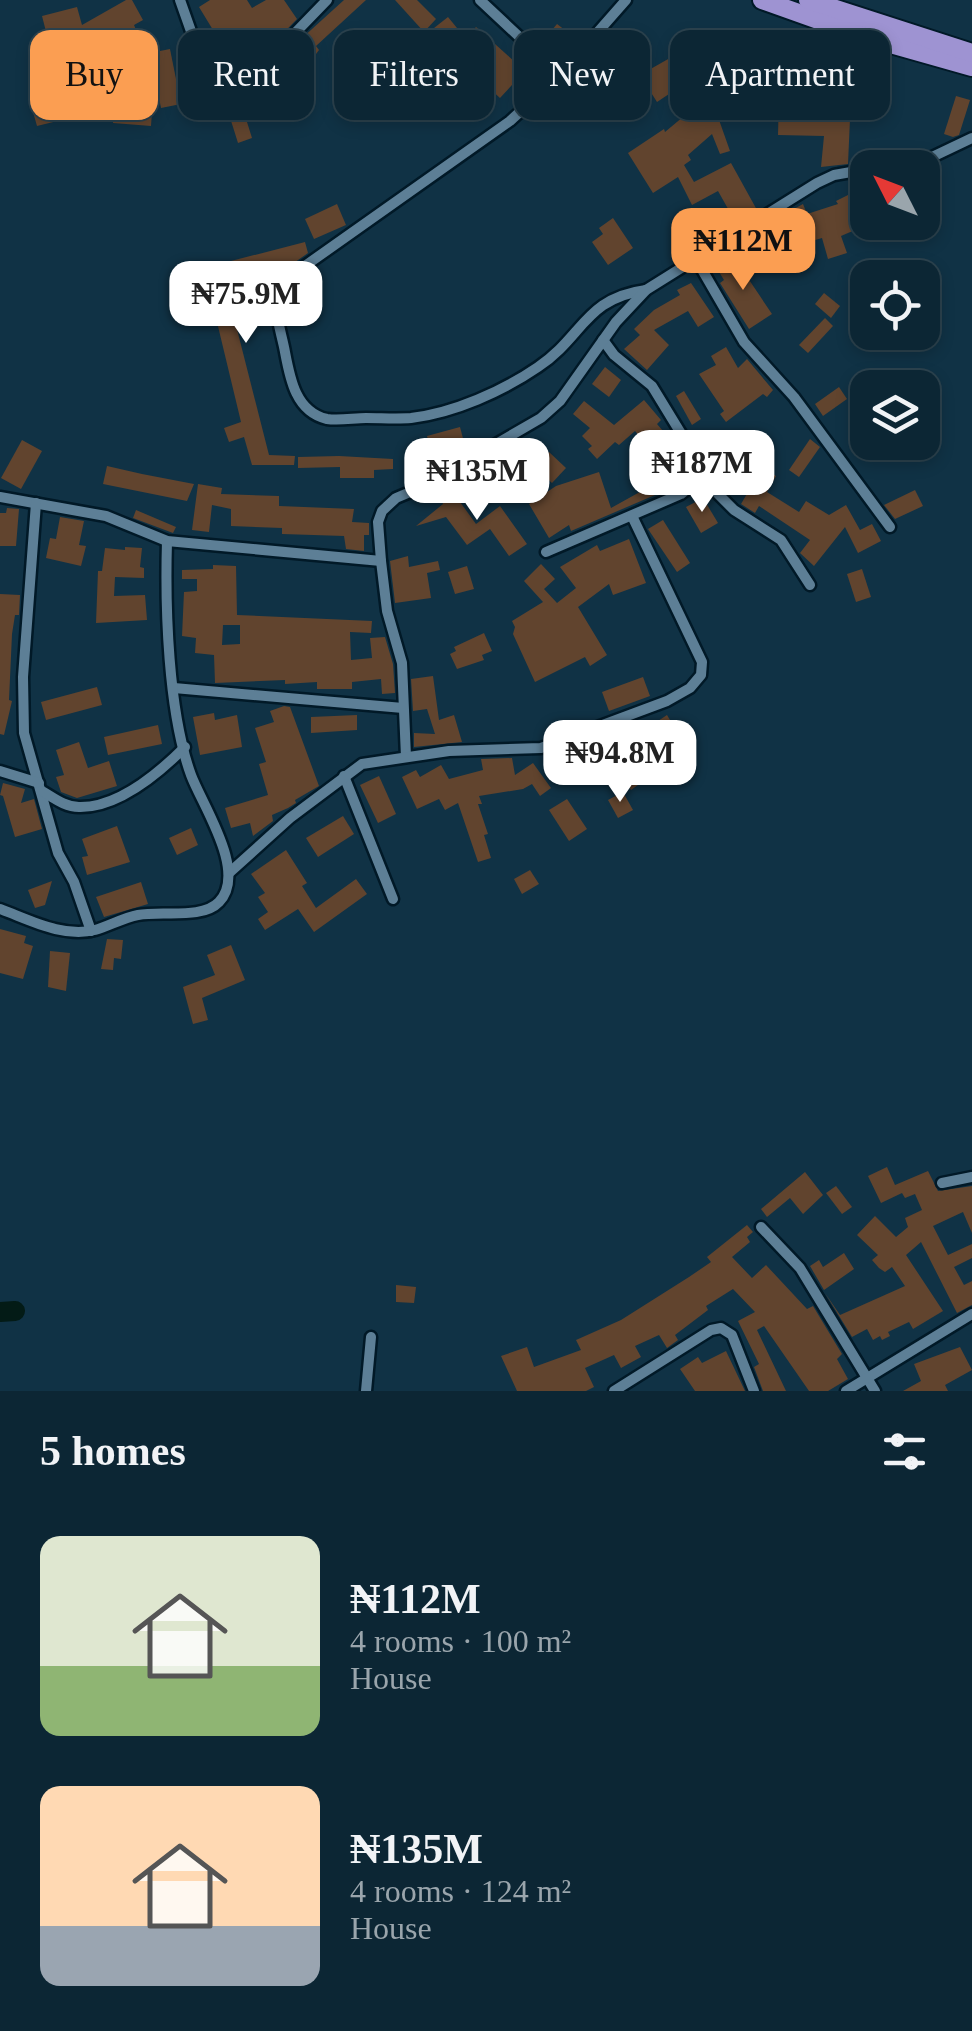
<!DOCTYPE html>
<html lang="en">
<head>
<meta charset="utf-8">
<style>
	:root { --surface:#0c2634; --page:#152e3c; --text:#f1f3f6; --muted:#9aa5ac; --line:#2c434f; --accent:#fb9e52 }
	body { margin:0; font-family:"Times New Roman",serif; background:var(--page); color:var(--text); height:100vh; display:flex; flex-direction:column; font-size:38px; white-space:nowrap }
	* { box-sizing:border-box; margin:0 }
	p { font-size:32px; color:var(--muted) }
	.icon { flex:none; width:55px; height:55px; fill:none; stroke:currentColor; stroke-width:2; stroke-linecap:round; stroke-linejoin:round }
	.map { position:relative; height:1391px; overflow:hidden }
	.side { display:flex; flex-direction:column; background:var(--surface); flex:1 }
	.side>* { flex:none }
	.banner { position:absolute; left:30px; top:30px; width:912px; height:90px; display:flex; gap:20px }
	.needle { width:65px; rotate:312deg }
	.buttons { position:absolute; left:850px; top:150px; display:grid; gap:20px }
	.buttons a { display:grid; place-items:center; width:90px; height:90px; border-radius:20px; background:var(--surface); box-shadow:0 5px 15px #0003,0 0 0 2px var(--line); font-size:50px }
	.price { position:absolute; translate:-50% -85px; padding:0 22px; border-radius:20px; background:#fff; color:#222; font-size:32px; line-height:65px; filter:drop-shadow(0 2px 5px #0008) }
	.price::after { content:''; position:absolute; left:50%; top:60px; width:30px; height:22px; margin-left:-15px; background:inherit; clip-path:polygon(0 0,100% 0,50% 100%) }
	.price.current { background:var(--accent); color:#111 }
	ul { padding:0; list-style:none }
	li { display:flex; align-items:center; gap:30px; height:250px; padding:0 40px }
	li span { display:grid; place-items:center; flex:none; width:280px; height:200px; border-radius:20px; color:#555 }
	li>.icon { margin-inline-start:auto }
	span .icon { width:120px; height:120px; fill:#fffc; stroke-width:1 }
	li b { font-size:42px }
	h2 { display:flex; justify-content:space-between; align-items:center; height:120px; padding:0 40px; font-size:42px }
	.pill { padding:0 35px; border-radius:20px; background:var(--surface); box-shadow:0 5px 15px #0003,0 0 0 2px var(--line); font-size:35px; line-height:90px }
	.pill.current { background:var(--accent); color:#111 }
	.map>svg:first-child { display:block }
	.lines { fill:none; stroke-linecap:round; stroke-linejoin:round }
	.river { stroke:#031b16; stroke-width:20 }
	.building { fill:#61442e; fill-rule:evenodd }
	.minor-casing { stroke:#011927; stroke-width:15 }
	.trunk-casing { stroke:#011927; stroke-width:22 }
	.minor { stroke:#5d7f96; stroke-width:10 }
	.trunk { stroke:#9e93d2; stroke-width:18 }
</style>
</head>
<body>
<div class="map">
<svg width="972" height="1391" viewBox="0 0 972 1391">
	<rect width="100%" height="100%" fill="#103245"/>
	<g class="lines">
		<polyline class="river" points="0,1312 15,1311"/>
	</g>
	<g class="building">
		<polygon points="126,0 132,0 143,20 134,25 144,49 121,59 112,37 90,50 103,95 83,99 86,114 37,126 33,112 59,104 53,79 63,76 56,50 51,51 42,16 77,7 82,25"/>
		<polygon points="210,0 247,0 252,8 266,0 284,0 297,19 264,53 235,67 237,71 218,77 205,32 213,30 199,7"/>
		<polygon points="344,0 366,0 316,46 319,50 316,54 301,39"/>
		<polygon points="395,0 417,0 436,19 424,32"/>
		<polygon points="448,17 466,39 476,27 525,71 500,98 452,54 434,28"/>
		<polygon points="557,24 574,37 558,57 541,43"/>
		<polygon points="756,33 772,37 770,45 804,52 801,75 826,77 826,73 836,72 836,80 854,79 856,68 866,70 863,120 850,119 848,164 821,167 824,136 778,135 779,94 732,93 716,87 725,62 716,68 688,45 699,35 710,49 748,64"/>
		<polygon points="170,49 181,104 161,108 150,53"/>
		<polygon points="684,50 700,77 672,97 669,94 657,102 640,75"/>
		<polygon points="612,54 622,61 603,87 593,79"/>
		<polygon points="956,96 970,100 959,135 953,137 944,134"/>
		<polygon points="712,100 730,151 720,154 712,134 688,155 691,160 684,165 694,182 731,163 757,210 736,223 718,191 692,205 678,177 653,193 628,153 664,129 665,132 696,106"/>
		<polygon points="241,103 252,138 238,143 227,108"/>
		<polygon points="114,108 152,112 151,126 113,123"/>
		<polygon points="848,195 862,227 841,236 847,253 828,259 822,238 792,247 795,251 782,261 765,237 785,223 799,219 794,209 803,204 807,214 838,204 836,201"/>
		<polygon points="337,204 346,225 314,239 305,219"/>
		<polygon points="613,218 633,248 608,265 592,242 603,234 599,228"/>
		<polygon points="305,242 308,253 291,265 225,282 269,455 295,456 294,465 252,465 244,437 229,442 224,428 241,422 204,268"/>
		<polygon points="733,256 772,314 749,329 720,283 724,280 716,267"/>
		<polygon points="691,283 714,317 698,327 688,311 654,330 669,345 647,370 624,349 640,335 634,329 654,310 680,295 677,290"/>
		<polygon points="824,293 840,306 831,318 815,304"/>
		<polygon points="825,318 833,326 808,353 799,345"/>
		<polygon points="726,347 738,368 747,359 773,390 767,397 763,394 726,422 720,414 724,411 699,374 716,365 711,356"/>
		<polygon points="605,367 621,380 609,397 592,384"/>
		<polygon points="839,387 847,399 823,416 815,404"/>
		<polygon points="684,391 701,419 692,425 676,396"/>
		<polygon points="644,400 661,420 657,424 675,445 669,450 687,478 676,486 571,531 569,525 549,538 529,504 556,486 599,472 611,508 665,478 650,455 653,452 635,431 619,445 615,442 597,459 588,449 592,446 582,436 590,428 573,414 584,401 614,425"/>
		<polygon points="460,427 465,446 432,454 427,436"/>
		<polygon points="739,435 752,450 743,458 757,472 731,494 720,481 724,477 710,460"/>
		<polygon points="810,439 820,447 799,477 789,470"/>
		<polygon points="22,440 42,451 21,489 1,478"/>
		<polygon points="549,452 566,468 552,483 535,468"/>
		<polygon points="339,456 393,459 393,469 374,470 374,478 340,478 340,467 298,468 298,457"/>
		<polygon points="107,466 142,474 194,484 187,501 103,484"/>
		<polygon points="762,468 776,476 767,492 799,512 806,501 829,515 846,505 860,530 872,524 881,541 858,553 845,527 814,566 800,553 810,540 759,506 755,513 741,504"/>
		<polygon points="198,484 222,488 221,494 279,496 279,506 354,509 352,522 369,523 369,535 364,535 364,551 346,549 344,536 282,534 282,528 231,526 231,509 212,505 209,532 192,530"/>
		<polygon points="449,488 452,498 455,495 476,524 500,506 527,544 509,556 490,529 467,545 446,517 416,526 443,504 438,491"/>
		<polygon points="915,490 923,506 895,519 884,505"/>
		<polygon points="703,498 718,523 701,533 686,507"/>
		<polygon points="7,508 19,509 16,546 0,546 0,513 6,513"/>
		<polygon points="136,510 176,527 173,533 133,518"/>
		<polygon points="60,517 84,521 79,545 86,546 81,566 46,558 50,538 56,539"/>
		<polygon points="663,520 690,563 677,572 648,529"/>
		<polygon points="629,539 646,583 613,595 609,584 578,607 607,655 590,666 585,657 535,682 513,634 515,627 512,621 543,602 524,581 541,564 555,579 544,589 557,603 576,588 560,567 597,545 600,551"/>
		<polygon points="125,547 142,548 140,567 144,568 144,578 115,577 114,596 145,595 147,620 96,623 98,571 102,571 105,548 125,550"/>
		<polygon points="408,556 409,567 438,561 440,570 427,573 431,598 395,603 390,561"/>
		<path d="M213,565L236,566L237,615L372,621L371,633L350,632L351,660L372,658L370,638L385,637L393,664L395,693L382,694L381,679L352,682V689H317V682L285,684V680L215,683L214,655L195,653L196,638L182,636L184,592L197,591V579H182V570L213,569ZM223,625H240V644L222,645Z"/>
		<polygon points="467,566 474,589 455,594 448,572"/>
		<polygon points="862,569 871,597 856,602 847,574"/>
		<polygon points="0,594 20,595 19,615 15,615 12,634 9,700 12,701 4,735 0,734"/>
		<polygon points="484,633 492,651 482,655 484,660 457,669 450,654 456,651 454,647"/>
		<polygon points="433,676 439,720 454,715 462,742 414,747 414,733 435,734 427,709 413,711 411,679"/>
		<polygon points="643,677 650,696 609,711 602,692"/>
		<polygon points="97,687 102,705 46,720 41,702"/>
		<polygon points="284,706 290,707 319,786 295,800 296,803 288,808 272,815 273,821 253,836 250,823 231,828 225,808 268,795 259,764 266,762 255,728 274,722 270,711"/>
		<polygon points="214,713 215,720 237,715 242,747 200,755 193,717"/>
		<polygon points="357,715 357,730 311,733 311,717"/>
		<polygon points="667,715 676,730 647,750 660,769 631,790 600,738 631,724 637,735"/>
		<polygon points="158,725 162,744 108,755 104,737"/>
		<polygon points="79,742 88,768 109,761 117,786 77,798 61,792 56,777 64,775 56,750"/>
		<polygon points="585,745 597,768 588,773 584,767 577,771 568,754"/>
		<polygon points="512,758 515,775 533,763 551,788 540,796 532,784 523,789 479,796 482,804 478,804 488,834 484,835 491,858 478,862 458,803 445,810 439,799 417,809 402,777 416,770 420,777 441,765 449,779 483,770 481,759"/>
		<polygon points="379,776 396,814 378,823 360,785"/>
		<polygon points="3,783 25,789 21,803 34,799 42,829 15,837 3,796 0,795"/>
		<polygon points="623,792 633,810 618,818 608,800"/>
		<polygon points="567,799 587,829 569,841 549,810"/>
		<polygon points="343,816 354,834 318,857 306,838"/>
		<polygon points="117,826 130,862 87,875 82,857 88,856 82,839"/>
		<polygon points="191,828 198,845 177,855 169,838"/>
		<polygon points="286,850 307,883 302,886 316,908 356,879 367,894 314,932 298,909 265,930 258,919 268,912 258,897 265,893 251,874"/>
		<polygon points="530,870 539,884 522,894 514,879"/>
		<polygon points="52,881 45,905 35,908 28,890"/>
		<polygon points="141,882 148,904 104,917 96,897"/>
		<polygon points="0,929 26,936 24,943 33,946 23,979 0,973"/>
		<polygon points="107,939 123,940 121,959 114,958 113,970 101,969"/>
		<polygon points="231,945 245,980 202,998 208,1020 193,1024 183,987 215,975 207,955"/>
		<polygon points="50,951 70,953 66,991 48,987"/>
		<polygon points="887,1167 895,1185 928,1171 938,1191 972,1186 972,1233 963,1212 933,1226 948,1255 972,1244 972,1258 954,1267 964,1285 972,1281 972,1305 957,1313 921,1242 906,1255 943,1311 913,1329 909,1322 888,1332 890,1336 882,1340 880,1336 873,1340 867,1329 852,1337 825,1293 840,1315 905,1286 892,1267 885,1272 879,1268 872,1260 878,1255 857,1235 875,1216 896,1237 908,1227 905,1218 922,1210 915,1194 905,1198 902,1193 881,1203 868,1176"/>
		<polygon points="805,1172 823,1195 803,1214 790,1198 767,1217 761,1209"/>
		<polygon points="836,1186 852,1207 842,1214 826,1193"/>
		<polygon points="747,1225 753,1232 747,1237 750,1242 732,1257 752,1278 766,1265 807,1309 813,1306 842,1354 837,1359 848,1379 828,1391 809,1391 764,1326 757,1330 786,1391 763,1391 754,1367 759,1364 738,1321 755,1312 733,1289 706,1306 708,1310 675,1335 678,1340 667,1348 659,1335 635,1346 641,1357 621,1368 614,1355 585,1368 594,1387 586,1391 517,1391 501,1356 527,1347 534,1367 581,1350 576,1340 621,1320 689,1277 711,1262 707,1257"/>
		<polygon points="844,1253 854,1269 824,1290 810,1266 819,1260 823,1267"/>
		<polygon points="396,1285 416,1287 414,1303 396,1302"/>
		<polygon points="960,1347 972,1370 945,1385 948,1391 903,1391 921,1381 914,1364"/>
		<polygon points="726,1351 745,1391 695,1391 680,1369 698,1357 702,1363"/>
	</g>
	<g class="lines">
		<g class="minor-casing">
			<g id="minor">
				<polyline points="180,0 217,105 266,63 327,0"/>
				<polyline points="480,0 560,75"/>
				<path d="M626,0L560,75L510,121L285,280C268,300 281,329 285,352C290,379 296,412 327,419C339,421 354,418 366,418C381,418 397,419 411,418C454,413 503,391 538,367C583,337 585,298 646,290"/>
				<polyline points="876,168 930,158 972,138"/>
				<polyline points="697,261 744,342 794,397 890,527"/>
				<polyline points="603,340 614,355 652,386 718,494 734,510 781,540 810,585"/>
				<polyline points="0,497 106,516 167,541 381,561"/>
				<polyline points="36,503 23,677 24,733 58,853 74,882 91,931"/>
				<polyline points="546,552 681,494 707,473"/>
				<polyline points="174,688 403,708"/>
				<polyline points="406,757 402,663 387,611 381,561 378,522 382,511 396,498 422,487 541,418 560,401 616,322 646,290 817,183 834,175 868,169"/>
				<polyline points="0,771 39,783"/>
				<polyline points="344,776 393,899"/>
				<path d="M42,791C54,798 65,807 79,807C118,808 159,773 185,747"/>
				<polyline points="229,873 290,818 362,764 449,751 541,748 667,701 690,688 701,675 702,662 632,516"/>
				<path d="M0,909C30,920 63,938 95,930C109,926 123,918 138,915C161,910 202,920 219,902C248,872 202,805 191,775C168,712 165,607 167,541"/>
				<polyline points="942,1183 972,1177"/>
				<polyline points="761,1227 800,1268 875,1391"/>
				<polyline points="366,1391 371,1337"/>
				<polyline points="614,1391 711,1330 721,1328 732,1335 754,1391"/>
				<polyline points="846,1391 972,1314"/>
			</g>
		</g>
		<g class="trunk-casing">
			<g id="trunk">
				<polyline points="762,0 866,37 972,67"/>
				<polyline points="808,0 972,53"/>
			</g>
		</g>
		<use href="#minor" class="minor"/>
		<use href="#trunk" class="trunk"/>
	</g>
</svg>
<div class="buttons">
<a><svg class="needle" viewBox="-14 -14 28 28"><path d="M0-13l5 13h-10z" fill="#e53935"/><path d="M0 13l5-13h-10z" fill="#9aa5ac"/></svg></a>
<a><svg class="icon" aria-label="locate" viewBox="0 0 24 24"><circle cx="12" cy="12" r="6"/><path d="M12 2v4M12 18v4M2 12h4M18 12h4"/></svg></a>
<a><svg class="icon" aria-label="layers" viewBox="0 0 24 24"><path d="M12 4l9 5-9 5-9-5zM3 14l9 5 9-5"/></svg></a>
</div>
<b class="price current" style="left:743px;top:293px">₦112M</b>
<b class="price" style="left:246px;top:346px">₦75.9M</b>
<b class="price" style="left:702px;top:515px">₦187M</b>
<b class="price" style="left:477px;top:523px">₦135M</b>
<b class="price" style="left:620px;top:805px">₦94.8M</b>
<div class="banner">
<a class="pill current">Buy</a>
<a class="pill">Rent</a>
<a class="pill">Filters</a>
<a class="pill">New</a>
<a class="pill">Apartment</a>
</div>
</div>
<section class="side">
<h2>5 homes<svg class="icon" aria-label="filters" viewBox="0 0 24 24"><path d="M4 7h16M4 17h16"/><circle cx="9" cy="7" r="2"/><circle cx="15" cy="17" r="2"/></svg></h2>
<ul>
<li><span style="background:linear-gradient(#dfe7d0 65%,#8fb573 0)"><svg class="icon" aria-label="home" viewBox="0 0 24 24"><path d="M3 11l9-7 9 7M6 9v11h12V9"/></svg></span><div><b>₦112M</b><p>4 rooms · 100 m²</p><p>House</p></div></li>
<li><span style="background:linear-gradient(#ffd9b3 70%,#9aa5b1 0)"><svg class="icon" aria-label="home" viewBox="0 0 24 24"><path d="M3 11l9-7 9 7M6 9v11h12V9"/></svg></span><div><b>₦135M</b><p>4 rooms · 124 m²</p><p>House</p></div></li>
</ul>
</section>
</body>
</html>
